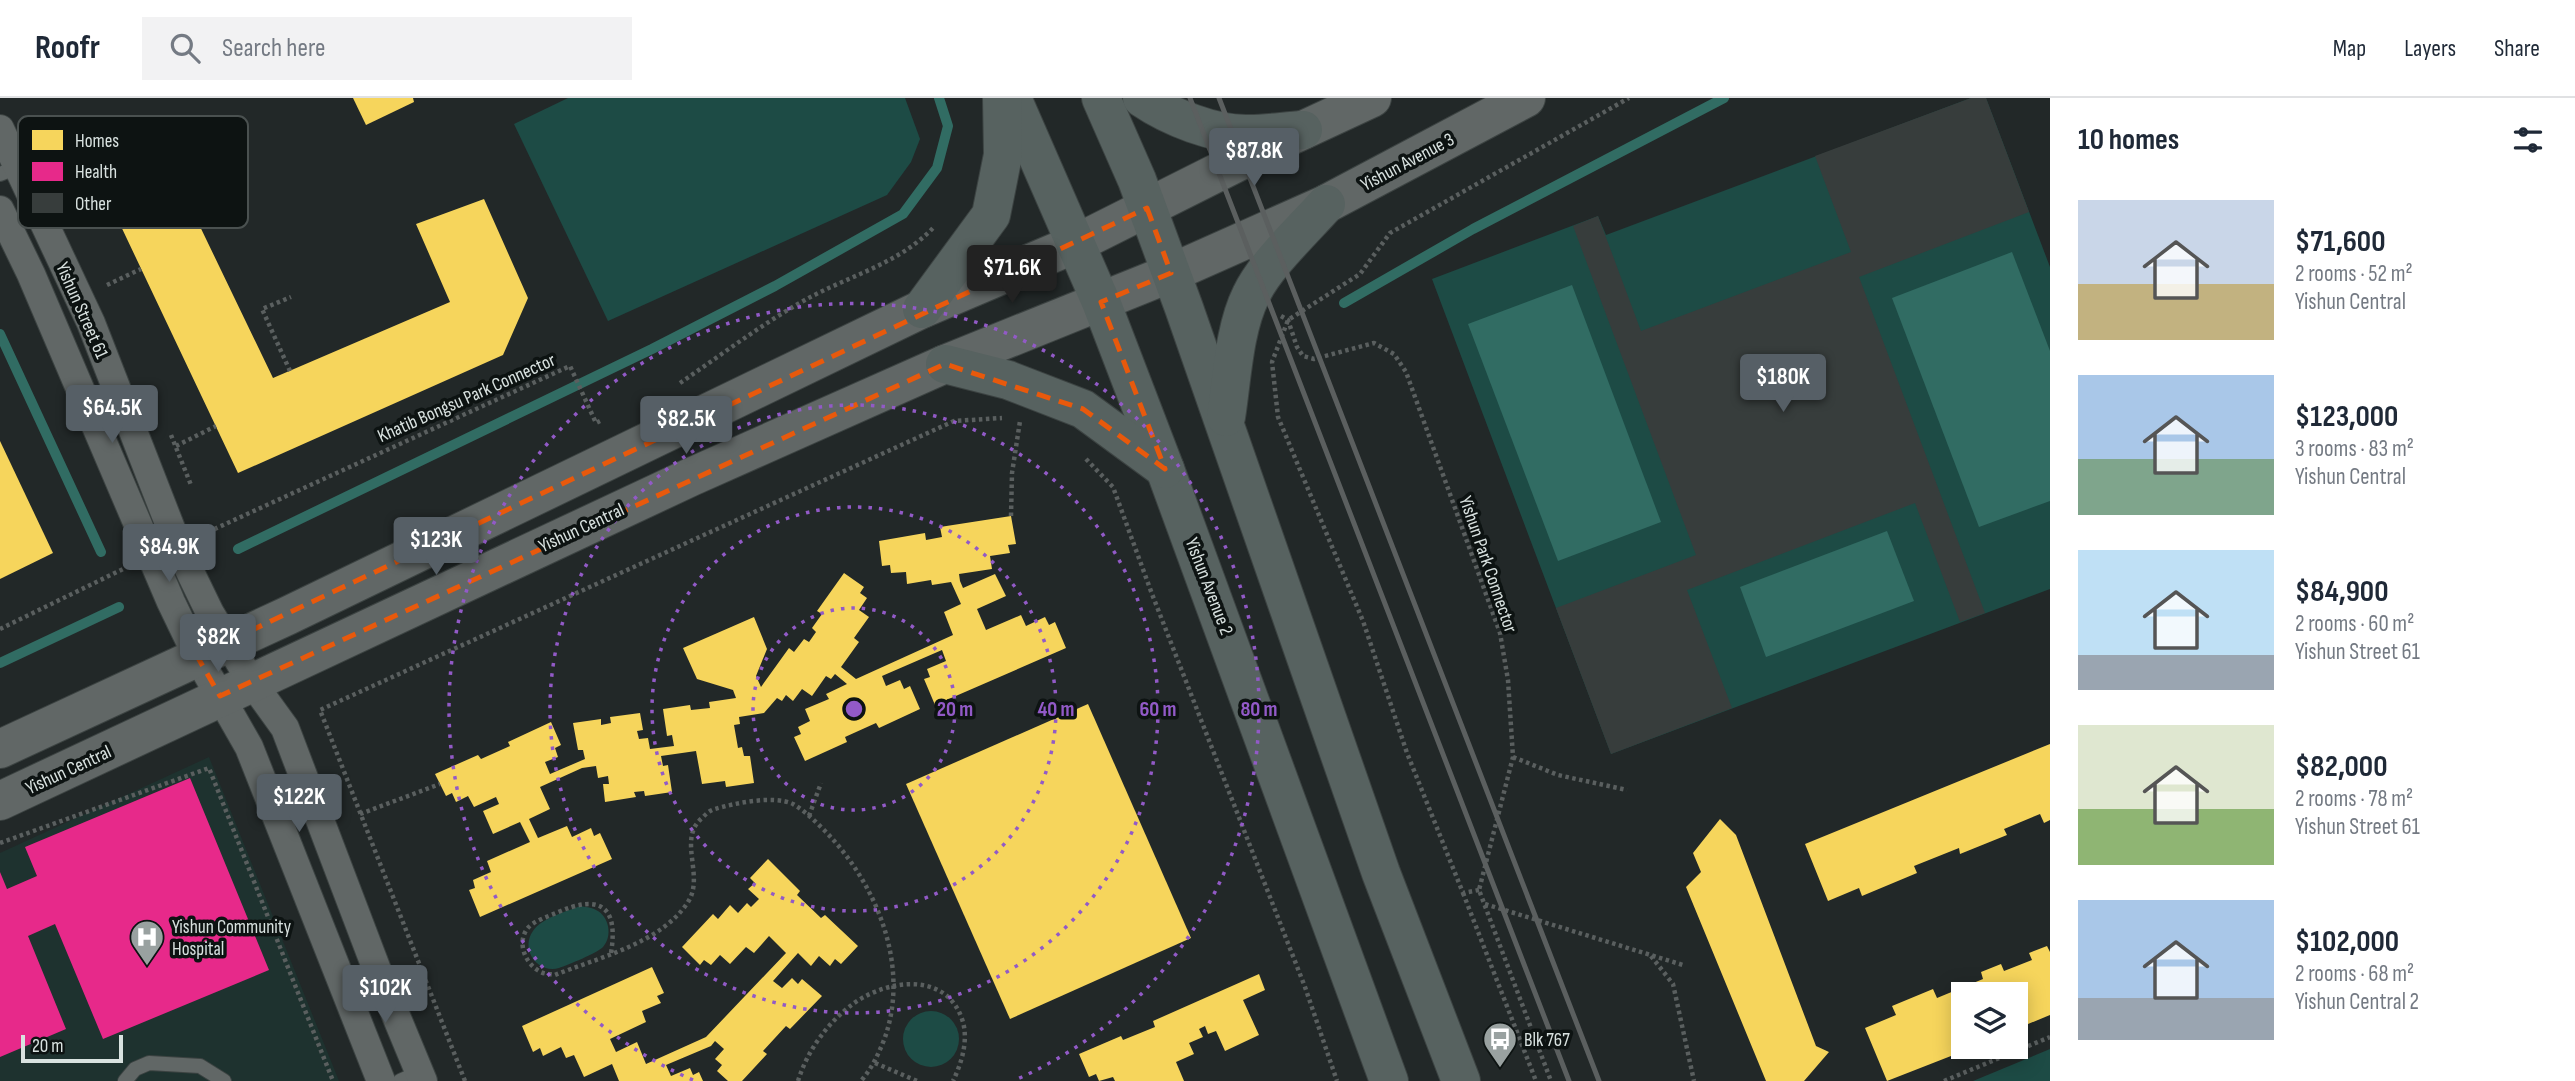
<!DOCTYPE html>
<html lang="en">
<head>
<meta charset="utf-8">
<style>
	:root { --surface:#fff; --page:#f2f2f3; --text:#1f2937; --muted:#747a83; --line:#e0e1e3; --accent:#565f66 }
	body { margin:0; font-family:"Sofia Sans Condensed",sans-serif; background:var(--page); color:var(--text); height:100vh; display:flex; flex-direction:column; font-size:26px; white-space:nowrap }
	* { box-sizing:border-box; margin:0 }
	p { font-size:23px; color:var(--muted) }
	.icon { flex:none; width:38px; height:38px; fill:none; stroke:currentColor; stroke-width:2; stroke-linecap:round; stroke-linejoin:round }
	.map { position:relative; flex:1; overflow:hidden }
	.panel { display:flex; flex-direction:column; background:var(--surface); width:525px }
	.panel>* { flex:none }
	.fabs { position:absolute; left:1951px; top:884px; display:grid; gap:14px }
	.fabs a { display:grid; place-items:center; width:77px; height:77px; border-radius:0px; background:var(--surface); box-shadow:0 4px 18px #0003; font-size:35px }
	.scale { position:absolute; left:21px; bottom:18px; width:102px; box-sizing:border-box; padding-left:7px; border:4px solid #d9e2e0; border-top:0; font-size:19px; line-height:24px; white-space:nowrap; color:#d9e2e0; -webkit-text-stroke:5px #0d1312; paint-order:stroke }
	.price { position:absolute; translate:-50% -60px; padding:0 16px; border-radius:7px; background:var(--accent); color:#fff; font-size:23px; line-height:46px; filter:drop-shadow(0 2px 4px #0008) }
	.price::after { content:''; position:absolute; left:50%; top:42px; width:21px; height:16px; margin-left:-10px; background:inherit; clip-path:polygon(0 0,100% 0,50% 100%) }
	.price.selected { background:#222; color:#fff }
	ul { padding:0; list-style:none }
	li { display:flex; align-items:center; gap:21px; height:175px; padding:0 28px }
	li span { display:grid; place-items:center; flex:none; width:196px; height:140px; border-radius:0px; color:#555 }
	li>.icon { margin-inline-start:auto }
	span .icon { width:84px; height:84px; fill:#fffc; stroke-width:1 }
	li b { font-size:30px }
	h2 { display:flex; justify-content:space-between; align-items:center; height:84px; padding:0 28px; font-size:30px }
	header { display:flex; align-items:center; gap:42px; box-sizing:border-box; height:98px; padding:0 35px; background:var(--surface); border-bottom:2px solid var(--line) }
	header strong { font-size:33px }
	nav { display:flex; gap:38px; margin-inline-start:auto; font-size:24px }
	.search { width:490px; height:63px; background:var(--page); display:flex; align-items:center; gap:18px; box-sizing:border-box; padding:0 24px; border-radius:0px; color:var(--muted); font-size:26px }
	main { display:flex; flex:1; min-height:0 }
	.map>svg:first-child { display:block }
	.built { fill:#1e322f }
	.green { fill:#1d4b45 }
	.water { fill:#316c63 }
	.homes { fill:#f6d55c }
	.health { fill:#e7298a }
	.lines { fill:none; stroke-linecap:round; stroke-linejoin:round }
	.stream { stroke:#316c63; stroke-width:10 }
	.building { fill:#373d3c }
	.lane-casing { stroke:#3c4342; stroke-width:16 }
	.street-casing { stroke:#3c4342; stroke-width:30 }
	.secondary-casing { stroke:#3c4342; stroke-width:40 }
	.primary-casing { stroke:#3c4342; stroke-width:40 }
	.path { stroke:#5a5f5f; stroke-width:4.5; stroke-dasharray:3.5 3.5; stroke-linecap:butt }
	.lane { stroke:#616766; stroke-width:14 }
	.street { stroke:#616766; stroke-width:28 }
	.secondary { stroke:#616766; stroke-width:38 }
	.primary { stroke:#576260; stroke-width:38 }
	.rail { stroke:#5b5f5f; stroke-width:5 }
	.marked { fill:none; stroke:#e8590c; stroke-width:5; stroke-dasharray:14 9; stroke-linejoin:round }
	.ring { fill:none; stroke:#925ac7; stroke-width:3.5; stroke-dasharray:3.5 7 }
	.labels { text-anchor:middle; stroke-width:7; stroke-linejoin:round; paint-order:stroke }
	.street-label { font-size:19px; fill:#d9e2e0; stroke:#0d1312 }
	.poi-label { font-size:19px; fill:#d9e2e0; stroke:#0d1312; text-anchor:start }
	.key { fill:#0d1312; stroke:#4a5150; stroke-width:2 }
	.key-label { font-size:19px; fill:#d9e2e0 }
	.centre { fill:#925ac7; stroke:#0d1312; stroke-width:3.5 }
	.ring-label { font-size:21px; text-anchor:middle; font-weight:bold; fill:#925ac7; stroke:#0d1312; stroke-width:7; stroke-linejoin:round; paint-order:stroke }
</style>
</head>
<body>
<header>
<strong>Roofr</strong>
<div class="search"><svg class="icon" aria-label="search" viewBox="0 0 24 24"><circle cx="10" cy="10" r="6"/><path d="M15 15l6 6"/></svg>Search here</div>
<nav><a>Map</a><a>Layers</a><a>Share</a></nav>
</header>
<main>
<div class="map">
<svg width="2050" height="983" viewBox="0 0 2050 983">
	<rect width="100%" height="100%" fill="#222828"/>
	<polygon class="built" points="209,659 339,983 0,983 0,755"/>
	<g class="green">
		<polygon points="568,0 905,0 920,41 911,64 887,97 608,223 514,26"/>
		<polygon points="1971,0 1986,0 2050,169 2050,491 1611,656 1432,181 1598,118 1606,137"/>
		<path d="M580,808C585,809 591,809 596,812C609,818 613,838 603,849C597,855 568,867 559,870C537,876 520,851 533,833C541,820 566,814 580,808Z"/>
		<circle cx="931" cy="941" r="28"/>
		<polygon points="2050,951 2050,983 1973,983"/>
	</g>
	<g class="water">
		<polygon points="2012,154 2050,253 2050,403 1979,429 1892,200"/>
		<polygon points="1572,187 1661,424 1558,463 1468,226"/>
		<polygon points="1887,433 1914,503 1766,559 1740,489"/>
	</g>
	<g class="homes">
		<polygon points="353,0 413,0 414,4 366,27"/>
		<polygon points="154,33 273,280 450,204 416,126 484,101 528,200 503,257 238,375 90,63"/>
		<polygon points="0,343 53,455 0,481"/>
		<polygon points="1011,418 1016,446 1008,447 1010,455 990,458 992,471 959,476 960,483 963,490 995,476 1006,498 977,511 986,532 1021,517 1026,528 1045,519 1049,527 1055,524 1066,550 935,607 924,581 930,579 927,571 946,563 942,552 882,578 886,588 900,582 904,591 910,588 920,611 879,630 876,625 845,639 847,644 805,663 794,639 801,636 798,629 810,623 805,611 829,601 826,596 847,586 835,576 831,581 826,578 812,598 802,591 793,603 786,597 782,603 777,600 764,615 739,619 740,626 734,627 738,650 742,649 744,658 750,658 754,685 726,689 725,683 702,686 696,653 661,658 663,668 668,667 672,694 645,698 644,693 634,694 636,699 605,704 603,686 609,686 608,678 598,680 596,668 582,670 540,689 550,711 529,721 538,740 567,728 572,739 591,730 594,738 600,735 612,761 480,819 469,792 475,790 473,782 491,774 487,763 530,744 520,724 493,736 483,713 499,706 496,699 474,709 468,698 456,704 452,695 446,698 435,676 478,657 481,661 510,648 508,644 551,624 561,647 555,650 558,659 545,664 550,676 585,661 583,652 578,652 573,625 601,621 601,627 611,625 610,619 640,615 643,632 637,633 639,641 648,640 650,651 674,648 672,637 667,638 663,611 690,607 691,612 710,610 709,604 736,600 733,592 697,581 683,550 754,519 767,551 756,578 761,589 789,550 794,554 804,541 809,544 816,534 812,530 822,516 817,513 844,475 864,489 860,495 867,500 859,512 869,519 854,540 859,544 841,569 856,581 953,537 944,514 961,506 951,484 932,487 931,482 907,486 906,474 891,475 890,467 882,468 879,443 925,435 926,442 942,439 940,429"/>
		<polygon points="1088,606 1191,840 1010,921 906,686"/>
		<polygon points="2050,646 2050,722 2044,725 2040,716 2004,731 2007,737 1960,756 1959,750 1914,768 1917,775 1862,798 1859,790 1828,803 1805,746"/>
		<polygon points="1720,721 1736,737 1816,948 1829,954 1804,983 1766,983 1686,789 1701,774 1693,755"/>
		<polygon points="768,761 800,793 797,797 821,820 825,817 858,848 841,866 835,861 830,868 819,858 811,868 798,855 773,883 782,890 792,880 798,886 802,881 822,898 790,931 786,928 763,953 767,956 742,983 728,983 717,973 722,967 715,961 724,951 715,943 711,948 666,967 671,978 690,970 693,977 699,974 703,983 619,983 612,966 584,979 574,957 566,960 561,949 543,958 540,950 533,954 522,928 652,869 664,895 657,898 661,905 642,913 646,924 610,941 616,954 637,944 646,966 706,939 786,855 769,838 754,855 746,849 730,866 720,857 711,867 704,862 700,867 682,849 713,816 718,821 730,807 738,815 747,805 751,809 759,801 748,791 755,785 750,780"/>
		<polygon points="2047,848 2050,854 2050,917 2016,931 2016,896 1964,896 1964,948 1974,949 1887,983 1865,930 1896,917 1892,908 1933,891 1937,900 1983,881 1981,874 2001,866 2004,873 2032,862 2029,855"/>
		<polygon points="1259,876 1265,892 1243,902 1259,937 1225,953 1216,933 1208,936 1205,928 1199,931 1203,939 1189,945 1194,956 1176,964 1184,983 1115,983 1113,979 1099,983 1096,976 1089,979 1079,956 1121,938 1123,942 1155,929 1153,923"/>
	</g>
	<polygon class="health" points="190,680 269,872 103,941 55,826 28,838 66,931 0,959 0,774 7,791 37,778 25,749"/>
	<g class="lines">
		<g class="stream">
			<polyline points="1344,205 1473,131 1724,0"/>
			<polyline points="0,236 101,454"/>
			<polyline points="238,451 652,251 775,188 903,116 937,70 948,28 939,0"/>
			<polyline points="0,565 119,509"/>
		</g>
	</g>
	<polygon class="building" points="1971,0 1986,0 2029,114 1859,179 1985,515 1960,524 1915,405 1687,492 1732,610 1611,656 1556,510 1696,457 1573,128 1598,118 1641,233 1851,154 1815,58"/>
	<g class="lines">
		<g class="lane-casing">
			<g id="lane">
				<polyline points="0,76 18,69"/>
				<polyline points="125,983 135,971 149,965 200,968 224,983"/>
				<polyline points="400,983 420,974"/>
			</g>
		</g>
		<g class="street-casing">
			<g id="street">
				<polyline points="0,31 91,225 179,451 210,515 251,583 285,630 377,872 423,983"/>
				<polyline points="0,112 31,176 171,504 197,558 249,649 381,983"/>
			</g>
		</g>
		<g class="secondary-casing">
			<g id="secondary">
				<polyline points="0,651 287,518 922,211 1075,146 1286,40 1372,0"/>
				<polyline points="0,703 691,379 945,266 1171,175 1326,106 1526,0"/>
			</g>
		</g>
		<g class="primary-casing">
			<g id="primary">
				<polyline points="1012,0 1101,204 1165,371 1389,983"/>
				<polyline points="1101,0 1137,82 1184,210 1381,775 1461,983"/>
				<path d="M1142,0C1170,19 1214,37 1249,36C1267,36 1285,33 1303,32"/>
				<polyline points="922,211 991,117 1003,57 1002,0"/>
				<polyline points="945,266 1008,282 1083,311 1165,371"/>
				<path d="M1226,319C1232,281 1234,231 1251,197C1265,167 1303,132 1326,106"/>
			</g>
		</g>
		<g class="path">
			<polyline points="107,187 141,171"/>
			<polyline points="1281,218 1288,222 1297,249 1303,258 1314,261 1374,245 1394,256 1406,274 1500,535 1508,582 1513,659 1479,792 1551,983"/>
			<polyline points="290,273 262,211 291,199"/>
			<path d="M680,285C721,257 762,226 805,202C848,178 899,166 934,129"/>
			<polyline points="171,337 191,387"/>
			<polyline points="176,348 216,328"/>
			<polyline points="1086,361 1113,389 1152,496 1305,889 1337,983"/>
			<polyline points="1011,418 1012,375 1020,323"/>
			<polyline points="208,434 570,268 596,325 600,323"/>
			<polyline points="0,531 123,471"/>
			<polyline points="1513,659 1558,677 1627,692"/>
			<polyline points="360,716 440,686"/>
			<polyline points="809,718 821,685"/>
			<polyline points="0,745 209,670 333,983"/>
			<polyline points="1479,792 1463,795 1407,655 1363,523 1278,319 1272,264 1288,222 1360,176 1390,135 1629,0"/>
			<polyline points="1463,795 1536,983"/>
			<polyline points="1485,806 1683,867"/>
			<path d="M611,855C619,806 598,796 556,815C547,819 533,823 527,831C517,845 525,865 539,873C543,876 550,876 555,877C597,860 662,845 688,804C705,778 677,741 702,720C706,716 710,712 715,711C735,705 774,697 793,706C805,713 815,723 825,733C877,786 911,869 884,942C878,957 872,970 861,983"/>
			<polyline points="1651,858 1673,886 1694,983"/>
			<polyline points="875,965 917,983"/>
			<polyline points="465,983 320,612 954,323 1002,320"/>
			<path d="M798,983C807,954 825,928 849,909C882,882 945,871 962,921C969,941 962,964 953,983"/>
			<polyline points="1944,983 2050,939"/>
		</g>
		<use href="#lane" class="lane"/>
		<use href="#street" class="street"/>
		<use href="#secondary" class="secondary"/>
		<use href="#primary" class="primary"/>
		<g class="rail">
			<polyline points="1190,0 1569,983"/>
			<polyline points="1219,0 1599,983"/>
		</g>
	</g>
	<path class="marked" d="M1147,110L1171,175L1101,204L1165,371L1083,311L945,266L220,598L197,558Z"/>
	<g class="ring">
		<circle cx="854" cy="611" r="101"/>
		<circle cx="854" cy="611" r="202"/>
		<circle cx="854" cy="611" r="304"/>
		<path d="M693 982A405 405 0 1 1 1015 982"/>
	</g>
	<defs>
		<g id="hospital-pin" transform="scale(1.75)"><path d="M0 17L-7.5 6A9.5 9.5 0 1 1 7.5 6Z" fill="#99a1a0" stroke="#0d1312"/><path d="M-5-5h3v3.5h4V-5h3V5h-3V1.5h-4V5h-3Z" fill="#fff"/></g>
		<g id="bus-pin" transform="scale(1.75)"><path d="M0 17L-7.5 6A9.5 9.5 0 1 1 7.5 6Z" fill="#99a1a0" stroke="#0d1312"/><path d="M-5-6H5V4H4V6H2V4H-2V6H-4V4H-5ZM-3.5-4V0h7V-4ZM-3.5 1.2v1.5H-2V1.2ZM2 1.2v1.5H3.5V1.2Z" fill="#fff"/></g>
	</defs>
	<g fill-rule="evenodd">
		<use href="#hospital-pin" x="147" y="839"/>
		<use href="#bus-pin" x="1500" y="941"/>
	</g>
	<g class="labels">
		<g class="street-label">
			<text transform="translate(1407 63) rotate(-28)" y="7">Yishun Avenue 3</text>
			<text transform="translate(83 212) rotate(66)" y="7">Yishun Street 61</text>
			<text transform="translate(466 299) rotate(-24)" y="7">Khatib Bongsu Park Connector</text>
			<text transform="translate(581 429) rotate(-25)" y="7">Yishun Central</text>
			<text transform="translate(1489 466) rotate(71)" y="7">Yishun Park Connector</text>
			<text transform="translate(1210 488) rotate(69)" y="7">Yishun Avenue 2</text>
			<text transform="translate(68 671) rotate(-25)" y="7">Yishun Central</text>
		</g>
		<g class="poi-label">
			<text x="172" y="835">Yishun Community<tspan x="172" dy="22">Hospital</tspan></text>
			<text x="1524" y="948">Blk 767</text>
		</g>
	</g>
	<rect x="18" y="18" width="230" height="112" rx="10" class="key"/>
	<rect x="32" y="32" width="31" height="20" fill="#f6d55c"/>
	<rect x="32" y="64" width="31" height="19" fill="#e7298a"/>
	<rect x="32" y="95" width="31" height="20" fill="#373d3c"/>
	<g class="key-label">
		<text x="75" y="49">Homes</text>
		<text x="75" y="80">Health</text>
		<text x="75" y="112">Other</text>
	</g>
	<circle cx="854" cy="611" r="10" class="centre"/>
	<g class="ring-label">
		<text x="955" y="618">20 m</text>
		<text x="1056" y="618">40 m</text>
		<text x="1158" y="618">60 m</text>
		<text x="1259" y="618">80 m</text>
	</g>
</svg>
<div class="fabs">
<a><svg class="icon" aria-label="layers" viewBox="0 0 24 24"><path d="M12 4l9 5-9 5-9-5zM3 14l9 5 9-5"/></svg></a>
</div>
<div class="scale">20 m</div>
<b class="price" style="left:1254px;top:90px">$87.8K</b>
<b class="price selected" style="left:1012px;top:207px">$71.6K</b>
<b class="price" style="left:1783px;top:316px">$180K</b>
<b class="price" style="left:112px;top:347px">$64.5K</b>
<b class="price" style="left:686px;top:358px">$82.5K</b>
<b class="price" style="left:436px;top:479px">$123K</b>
<b class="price" style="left:169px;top:486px">$84.9K</b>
<b class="price" style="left:218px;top:576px">$82K</b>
<b class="price" style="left:299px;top:736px">$122K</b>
<b class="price" style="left:385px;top:927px">$102K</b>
</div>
<section class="panel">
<h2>10 homes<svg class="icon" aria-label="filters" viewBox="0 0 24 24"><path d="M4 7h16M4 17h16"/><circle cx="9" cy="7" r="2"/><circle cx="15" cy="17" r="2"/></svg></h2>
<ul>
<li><span style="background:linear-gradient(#c9d6e8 60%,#c2b280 0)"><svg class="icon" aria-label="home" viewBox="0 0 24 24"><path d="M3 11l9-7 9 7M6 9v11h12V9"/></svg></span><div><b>$71,600</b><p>2 rooms · 52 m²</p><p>Yishun Central</p></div></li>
<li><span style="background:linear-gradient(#a9c7e8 60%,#7fa58c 0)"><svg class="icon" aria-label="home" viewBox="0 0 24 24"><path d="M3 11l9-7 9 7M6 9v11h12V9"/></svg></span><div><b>$123,000</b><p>3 rooms · 83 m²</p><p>Yishun Central</p></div></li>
<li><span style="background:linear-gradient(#bfe0f5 75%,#9aa5b1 0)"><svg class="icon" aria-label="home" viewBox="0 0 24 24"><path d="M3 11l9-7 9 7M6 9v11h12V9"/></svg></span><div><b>$84,900</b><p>2 rooms · 60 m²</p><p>Yishun Street 61</p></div></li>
<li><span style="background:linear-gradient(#dfe7d0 60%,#8fb573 0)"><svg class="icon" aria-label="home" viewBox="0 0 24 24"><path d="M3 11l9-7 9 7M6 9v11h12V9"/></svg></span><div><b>$82,000</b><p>2 rooms · 78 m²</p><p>Yishun Street 61</p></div></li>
<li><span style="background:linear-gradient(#a9c7e8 70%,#9aa5b1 0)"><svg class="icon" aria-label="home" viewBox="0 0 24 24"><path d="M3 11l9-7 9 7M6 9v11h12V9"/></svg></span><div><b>$102,000</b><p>2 rooms · 68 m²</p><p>Yishun Central 2</p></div></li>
</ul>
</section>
</main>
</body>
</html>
